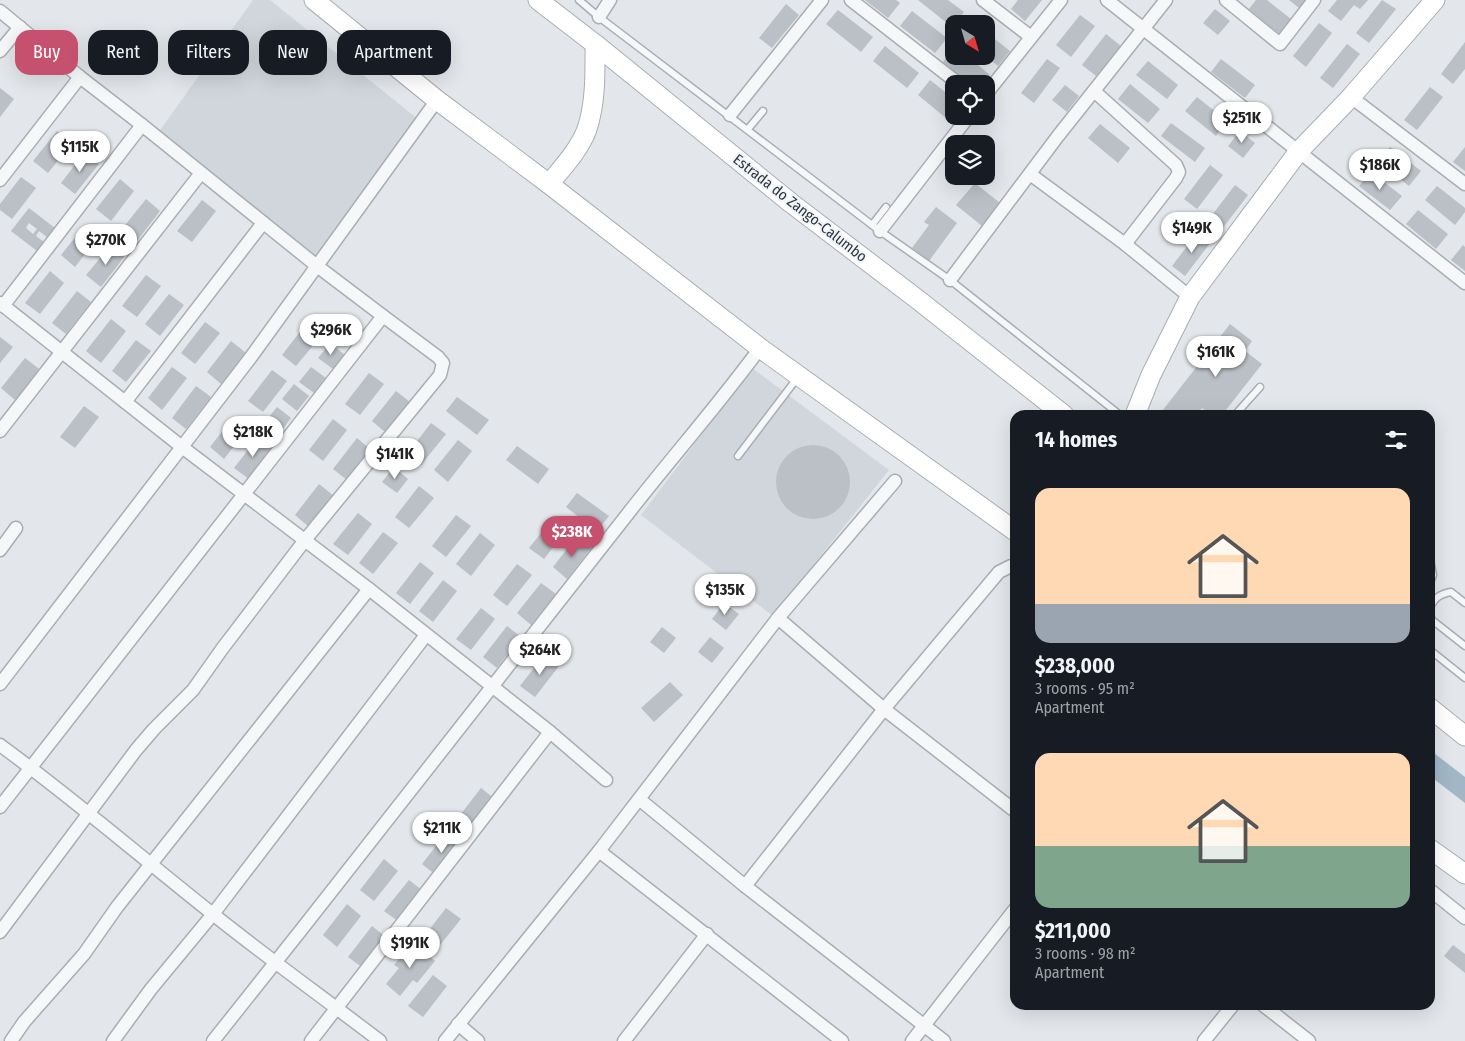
<!DOCTYPE html>
<html lang="en">
<head>
<meta charset="utf-8">
<style>
	:root { --surface:#171b24; --page:#242831; --text:#f1f3f6; --muted:#9ea1a6; --accent:#c6516e }
	body { margin:0; font-family:"Fira Sans Condensed",sans-serif; background:var(--page); color:var(--text); height:100vh; display:flex; flex-direction:column; font-size:19px; white-space:nowrap }
	* { box-sizing:border-box; margin:0 }
	p { font-size:16px; color:var(--muted) }
	.icon { flex:none; width:28px; height:28px; fill:none; stroke:currentColor; stroke-width:2; stroke-linecap:round; stroke-linejoin:round }
	.map { position:relative; flex:1; overflow:hidden }
	.sheet { position:absolute; left:1010px; top:410px; width:425px; height:600px; display:flex; flex-direction:column; background:var(--surface); border-radius:15px; box-shadow:0 5px 20px #0002 }
	.sheet>* { flex:none }
	.banner { position:absolute; left:15px; top:30px; width:475px; height:45px; display:flex; gap:10px }
	.needle { width:32px; rotate:143deg }
	.tools { position:absolute; left:945px; top:15px; display:grid; gap:10px }
	.tools a { display:grid; place-items:center; width:50px; height:50px; border-radius:10px; background:var(--surface); box-shadow:0 5px 20px #0002; font-size:25px }
	.price { position:absolute; translate:-50% -42px; padding:0 11px; border-radius:18px; background:#fff; color:#222; font-size:16px; line-height:32px; filter:drop-shadow(0 1px 2px #0008) }
	.price::after { content:''; position:absolute; left:50%; top:30px; width:15px; height:11px; margin-left:-8px; background:inherit; clip-path:polygon(0 0,100% 0,50% 100%) }
	.price.active { background:var(--accent); color:#fff }
	ul { padding:0; list-style:none }
	li { display:grid; align-content:center; gap:10px; height:265px; padding:0 25px }
	li span { display:grid; place-items:center; height:155px; border-radius:15px; color:#555 }
	li>.icon { margin-inline-start:auto }
	span .icon { width:90px; height:90px; fill:#fffc; stroke-width:1 }
	li b { font-size:21px }
	h2 { display:flex; justify-content:space-between; align-items:center; height:60px; padding:0 25px; font-size:21px }
	.pill { padding:0 18px; border-radius:15px; background:var(--surface); box-shadow:0 5px 20px #0002; font-size:18px; line-height:45px }
	.pill.active { background:var(--accent); color:#fff }
	.map>svg:first-child { display:block }
	.built { fill:#d1d6dc }
	.water { fill:#a1b7c7 }
	.building { fill:#bac0c6; fill-rule:evenodd }
	.lines { fill:none; stroke-linecap:round; stroke-linejoin:round }
	.lane-casing { stroke:#a8aeb4; stroke-width:9 }
	.street-casing { stroke:#a8aeb4; stroke-width:15 }
	.secondary-casing { stroke:#a8aeb4; stroke-width:21 }
	.lane { stroke:#f5f7f8; stroke-width:6 }
	.street { stroke:#f5f7f8; stroke-width:12 }
	.secondary { stroke:#fff; stroke-width:19 }
	.labels { text-anchor:middle; stroke-width:4.5; stroke-linejoin:round; paint-order:stroke }
	.street-label { font-size:15px; fill:#2c3641; stroke:#f2f5f7 }
</style>
</head>
<body>
<div class="map">
<svg width="1465" height="1041" viewBox="0 0 1465 1041">
	<rect width="100%" height="100%" fill="#e3e6ea"/>
	<g class="built">
		<polygon points="253,0 270,0 419,120 319,258 158,133"/>
		<polygon points="752,368 889,470 773,616 641,515"/>
	</g>
	<polygon class="water" points="1430,750 1465,777 1465,803 1430,776"/>
	<g class="building">
		<polygon points="865,0 896,0 900,3 888,18"/>
		<polygon points="918,0 948,0 964,12 952,27"/>
		<polygon points="1018,0 1042,0 1025,21 1011,9"/>
		<polygon points="1256,0 1267,0 1291,19 1279,34 1249,9"/>
		<polygon points="1289,0 1305,0 1299,8"/>
		<polygon points="1337,0 1368,0 1360,9 1354,5 1341,21 1328,11"/>
		<polygon points="1382,0 1396,9 1369,43 1356,33"/>
		<polygon points="786,4 799,15 772,48 759,38"/>
		<polygon points="1215,9 1230,21 1218,35 1203,23"/>
		<polygon points="838,10 873,37 861,52 826,24"/>
		<polygon points="912,11 947,38 935,53 900,26"/>
		<polygon points="1080,15 1095,26 1071,57 1056,45"/>
		<polygon points="1319,23 1332,33 1306,67 1293,56"/>
		<polygon points="986,32 1010,51 998,66 986,56"/>
		<polygon points="1106,34 1121,46 1096,76 1082,65"/>
		<polygon points="1465,42 1465,69 1453,84 1441,74"/>
		<polygon points="1347,44 1360,54 1333,88 1320,78"/>
		<polygon points="885,46 919,73 907,88 873,61"/>
		<polygon points="954,49 954,56 967,56 990,75 983,84 970,84 943,62"/>
		<polygon points="1047,59 1060,68 1034,103 1021,93"/>
		<polygon points="1221,59 1255,85 1245,98 1211,72"/>
		<polygon points="1148,61 1178,85 1167,99 1136,75"/>
		<polygon points="930,80 954,99 954,116 958,116 952,123 918,95"/>
		<polygon points="1130,84 1160,109 1148,123 1118,99"/>
		<polygon points="1065,85 1079,96 1067,112 1052,100"/>
		<polygon points="1430,87 1443,97 1417,130 1404,120"/>
		<polygon points="0,88 14,99 0,117"/>
		<polygon points="1197,97 1227,121 1216,136 1185,111"/>
		<polygon points="1171,123 1205,148 1195,162 1161,136"/>
		<polygon points="1100,124 1130,148 1118,163 1088,138"/>
		<polygon points="57,131 72,143 48,173 33,161"/>
		<polygon points="1240,131 1255,143 1243,158 1228,146"/>
		<polygon points="1390,147 1421,171 1409,186 1379,162"/>
		<polygon points="1465,147 1465,171 1453,162"/>
		<polygon points="84,153 99,164 75,194 61,183"/>
		<polygon points="1210,165 1223,175 1197,209 1184,199"/>
		<polygon points="1371,172 1402,196 1390,210 1359,186"/>
		<polygon points="21,177 36,188 12,219 0,210 0,204"/>
		<polygon points="120,179 134,191 111,221 96,209"/>
		<polygon points="975,183 1000,203 982,226 956,205"/>
		<polygon points="1235,185 1248,195 1222,229 1209,219"/>
		<polygon points="1437,186 1465,208 1465,212 1455,225 1425,200"/>
		<polygon points="146,199 160,211 137,241 122,229"/>
		<polygon points="202,200 216,211 192,242 177,231"/>
		<polygon points="936,207 957,223 929,261 912,248 929,225 924,222"/>
		<path d="M29,208L55,228L48,238L39,231L36,236L44,242L37,251L11,231ZM29,223L37,229L33,234L26,228Z"/>
		<polygon points="1418,210 1448,234 1436,249 1406,224"/>
		<polygon points="85,225 99,236 75,267 61,255"/>
		<polygon points="1198,232 1211,242 1185,276 1172,266"/>
		<polygon points="111,245 125,256 101,287 86,275"/>
		<polygon points="1463,245 1465,247 1465,271 1451,260"/>
		<polygon points="50,271 64,283 40,314 25,303"/>
		<polygon points="146,275 161,286 137,317 122,306"/>
		<polygon points="77,291 91,302 66,334 52,323"/>
		<polygon points="169,294 184,305 160,336 145,324"/>
		<polygon points="111,319 126,331 101,363 86,351"/>
		<polygon points="350,319 364,330 352,346 338,335"/>
		<polygon points="205,322 220,333 195,364 181,353"/>
		<polygon points="306,324 321,336 296,366 282,355"/>
		<polygon points="1230,324 1252,341 1245,351 1262,364 1222,415 1212,415 1202,408 1197,415 1159,415"/>
		<polygon points="0,337 13,347 0,363"/>
		<polygon points="136,340 151,351 126,382 112,371"/>
		<polygon points="231,341 246,353 221,384 207,372"/>
		<polygon points="330,343 345,355 333,369 318,358"/>
		<polygon points="25,358 39,369 15,400 1,388"/>
		<polygon points="172,367 187,378 162,410 148,398"/>
		<polygon points="311,367 326,378 314,393 299,382"/>
		<polygon points="272,370 287,381 263,412 248,401"/>
		<polygon points="369,373 384,384 360,415 345,404"/>
		<polygon points="294,384 309,396 297,411 282,399"/>
		<polygon points="196,386 211,397 186,429 172,418"/>
		<polygon points="396,391 410,402 386,433 372,421"/>
		<polygon points="457,397 489,420 477,435 446,411"/>
		<polygon points="84,406 99,417 75,448 60,437"/>
		<polygon points="277,407 291,418 279,434 264,423"/>
		<polygon points="234,416 248,428 224,459 210,447"/>
		<polygon points="333,419 347,430 323,461 309,450"/>
		<polygon points="431,423 446,434 421,465 407,454"/>
		<polygon points="258,437 273,448 249,479 234,468"/>
		<polygon points="357,438 371,450 347,480 333,469"/>
		<polygon points="458,440 472,451 448,482 434,470"/>
		<circle cx="813" cy="482" r="37"/>
		<polygon points="517,446 549,469 538,484 506,460"/>
		<polygon points="394,467 408,479 397,493 382,482"/>
		<polygon points="319,484 334,496 309,527 295,515"/>
		<polygon points="419,486 434,498 409,528 395,517"/>
		<polygon points="577,493 609,516 597,531 566,507"/>
		<polygon points="358,513 372,524 348,555 333,544"/>
		<polygon points="456,515 471,526 446,557 432,546"/>
		<polygon points="554,517 568,528 544,559 529,548"/>
		<polygon points="383,532 398,543 373,574 359,563"/>
		<polygon points="480,533 495,545 471,576 456,564"/>
		<polygon points="577,536 591,548 567,579 553,567"/>
		<polygon points="420,562 434,573 410,604 396,593"/>
		<polygon points="517,564 532,575 507,606 493,595"/>
		<polygon points="443,580 457,591 433,622 419,611"/>
		<polygon points="541,583 556,594 531,625 517,613"/>
		<polygon points="724,603 739,614 726,630 712,619"/>
		<polygon points="481,608 495,619 471,650 456,639"/>
		<polygon points="507,626 521,637 497,668 483,657"/>
		<polygon points="662,627 676,638 664,653 650,642"/>
		<polygon points="710,637 724,648 712,663 698,652"/>
		<polygon points="544,655 559,666 535,697 520,686"/>
		<polygon points="670,682 683,695 654,722 641,708"/>
		<polygon points="481,788 496,800 472,831 457,819"/>
		<polygon points="446,833 461,845 437,876 422,864"/>
		<polygon points="384,859 398,871 374,901 360,890"/>
		<polygon points="409,880 423,891 399,922 384,911"/>
		<polygon points="347,904 361,916 337,947 323,935"/>
		<polygon points="446,908 461,919 436,950 422,939"/>
		<polygon points="372,926 387,938 363,968 348,957"/>
		<polygon points="412,943 435,961 417,983 413,980 400,996 386,984 399,968 394,965"/>
		<polygon points="1453,945 1465,954 1465,973 1444,956"/>
		<polygon points="433,975 447,986 423,1017 408,1006"/>
	</g>
	<g class="lines">
		<g class="lane-casing">
			<g id="lane">
				<polyline points="579,0 599,17 880,231 950,280 1120,415"/>
				<polyline points="748,129 763,111"/>
				<polyline points="872,225 886,207"/>
				<polyline points="1235,415 1260,387"/>
				<polyline points="738,456 798,377"/>
				<polyline points="1430,560 1433,575 1430,583"/>
				<path d="M1430,608C1434,598 1440,594 1451,592L1465,603"/>
				<polyline points="1430,615 1432,620 1465,646"/>
				<polyline points="1430,650 1465,678"/>
			</g>
		</g>
		<g class="street-casing">
			<g id="street">
				<polyline points="851,0 959,84"/>
				<polyline points="983,0 1031,37"/>
				<polyline points="1107,0 1465,283"/>
				<polyline points="1226,0 1280,44 1314,0"/>
				<polyline points="0,11 80,77 142,125 317,266 383,316 0,807"/>
				<polyline points="599,17 610,0"/>
				<polyline points="0,51 20,27"/>
				<polyline points="1094,91 1176,165 1179,172 1176,178 1125,244"/>
				<polyline points="986,94 1061,0"/>
				<polyline points="1351,97 1465,184"/>
				<polyline points="730,115 822,0"/>
				<polyline points="1030,174 1125,244 1190,297"/>
				<polyline points="0,180 80,77"/>
				<polyline points="880,231 969,116"/>
				<polyline points="950,280 1058,136 1166,0"/>
				<polyline points="0,303 182,447 369,589 550,732 606,780"/>
				<polyline points="3,306 142,125"/>
				<polyline points="125,402 263,223"/>
				<polyline points="0,431 201,173"/>
				<polyline points="0,550 16,528"/>
				<polyline points="778,618 884,709 1015,811"/>
				<polyline points="0,684 251,357 437,100"/>
				<path d="M0,745C74,799 142,858 214,915C268,958 325,999 380,1041"/>
				<polyline points="639,799 745,886 944,1041"/>
				<polyline points="599,851 842,1041"/>
				<polyline points="745,886 884,709 999,572 1011,566 1015,567"/>
				<polyline points="1430,890 1465,918"/>
				<polyline points="0,932 136,750 154,729 193,690 222,649 305,540 440,375 443,363 438,357 383,316"/>
				<polyline points="1263,1005 1309,1041"/>
				<polyline points="458,1024 478,1041"/>
				<polyline points="11,1041 24,1022 84,954 117,907 151,864 369,589"/>
				<polyline points="113,1041 151,989 213,914 426,635"/>
				<path d="M213,1041C353,865 492,688 630,511C673,456 719,404 760,348"/>
				<polyline points="311,1041 550,732"/>
				<polyline points="445,1041 599,851 778,618 895,481"/>
				<polyline points="624,1041 707,934"/>
				<polyline points="912,1041 1015,909"/>
				<polyline points="1204,1041 1233,1005"/>
			</g>
		</g>
		<g class="secondary-casing">
			<g id="secondary">
				<polyline points="314,0 437,100 549,184 760,348 1015,531"/>
				<polyline points="538,0 595,44 791,203 917,299 1064,415"/>
				<path d="M549,184C562,168 580,149 587,129C596,102 595,72 595,44"/>
				<polyline points="1135,415 1151,375 1190,297 1299,151 1351,97 1435,0"/>
				<polyline points="1430,708 1465,736"/>
				<polyline points="1430,849 1465,874"/>
			</g>
		</g>
		<use href="#lane" class="lane"/>
		<use href="#street" class="street"/>
		<use href="#secondary" class="secondary"/>
	</g>
	<g class="labels">
		<g class="street-label">
			<text transform="translate(800 208) rotate(38)" y="5">Estrada do Zango-Calumbo</text>
		</g>
	</g>
</svg>
<div class="tools">
<a><svg class="needle" viewBox="-14 -14 28 28"><path d="M0-13l5 13h-10z" fill="#e53935"/><path d="M0 13l5-13h-10z" fill="#9ea1a6"/></svg></a>
<a><svg class="icon" aria-label="locate" viewBox="0 0 24 24"><circle cx="12" cy="12" r="6"/><path d="M12 2v4M12 18v4M2 12h4M18 12h4"/></svg></a>
<a><svg class="icon" aria-label="layers" viewBox="0 0 24 24"><path d="M12 4l9 5-9 5-9-5zM3 14l9 5 9-5"/></svg></a>
</div>
<b class="price" style="left:1242px;top:144px">$251K</b>
<b class="price" style="left:80px;top:173px">$115K</b>
<b class="price" style="left:1380px;top:191px">$186K</b>
<b class="price" style="left:1192px;top:254px">$149K</b>
<b class="price" style="left:106px;top:266px">$270K</b>
<b class="price" style="left:331px;top:356px">$296K</b>
<b class="price" style="left:1216px;top:378px">$161K</b>
<b class="price" style="left:253px;top:458px">$218K</b>
<b class="price" style="left:395px;top:480px">$141K</b>
<b class="price active" style="left:572px;top:558px">$238K</b>
<b class="price" style="left:725px;top:616px">$135K</b>
<b class="price" style="left:540px;top:676px">$264K</b>
<b class="price" style="left:442px;top:854px">$211K</b>
<b class="price" style="left:410px;top:969px">$191K</b>
<div class="banner">
<a class="pill active">Buy</a>
<a class="pill">Rent</a>
<a class="pill">Filters</a>
<a class="pill">New</a>
<a class="pill">Apartment</a>
</div>
<section class="sheet">
<h2>14 homes<svg class="icon" aria-label="filters" viewBox="0 0 24 24"><path d="M4 7h16M4 17h16"/><circle cx="9" cy="7" r="2"/><circle cx="15" cy="17" r="2"/></svg></h2>
<ul>
<li><span style="background:linear-gradient(#ffd9b3 75%,#9aa5b1 0)"><svg class="icon" aria-label="home" viewBox="0 0 24 24"><path d="M3 11l9-7 9 7M6 9v11h12V9"/></svg></span><div><b>$238,000</b><p>3 rooms · 95 m²</p><p>Apartment</p></div></li>
<li><span style="background:linear-gradient(#ffd9b3 60%,#7fa58c 0)"><svg class="icon" aria-label="home" viewBox="0 0 24 24"><path d="M3 11l9-7 9 7M6 9v11h12V9"/></svg></span><div><b>$211,000</b><p>3 rooms · 98 m²</p><p>Apartment</p></div></li>
</ul>
</section>
</div>
</body>
</html>
